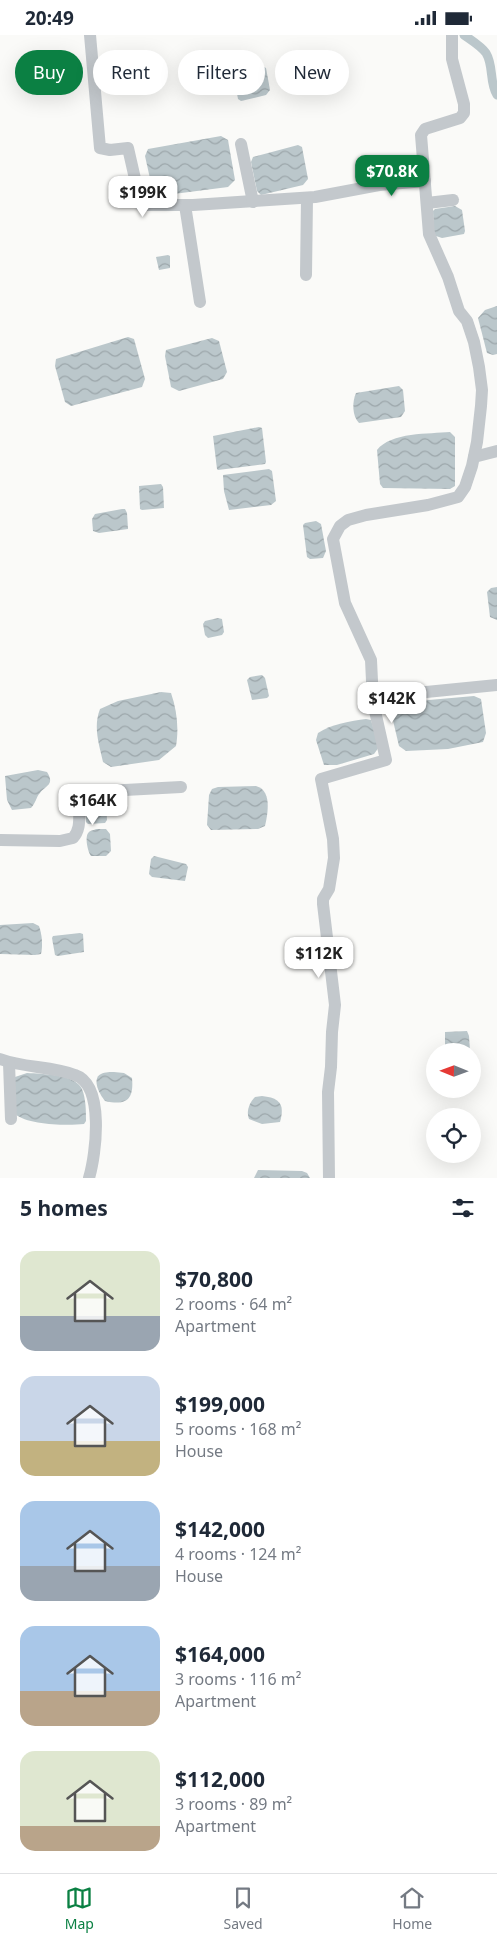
<!DOCTYPE html>
<html lang="en">
<head>
<meta charset="utf-8">
<style>
	:root { --surface:#fff; --page:#f6f6f7; --text:#1f2937; --muted:#747a83; --line:#e0e1e3; --accent:#0b8043 }
	body { margin:0; font-family:"Noto Sans",sans-serif; background:var(--page); color:var(--text); height:100vh; display:flex; flex-direction:column; font-size:19px; white-space:nowrap }
	* { box-sizing:border-box; margin:0 }
	p { font-size:16px; color:var(--muted) }
	.icon { flex:none; width:28px; height:28px; fill:none; stroke:currentColor; stroke-width:2; stroke-linecap:round; stroke-linejoin:round }
	.map { position:relative; height:1143px; overflow:hidden }
	.sheet { display:flex; flex-direction:column; background:var(--surface); flex:1 }
	.sheet>* { flex:none }
	.guide { position:absolute; left:15px; top:15px; width:468px; height:45px; display:flex; gap:10px }
	.needle { width:32px; rotate:271deg }
	.buttons { position:absolute; left:426px; top:1008px; display:grid; gap:10px }
	.buttons a { display:grid; place-items:center; width:55px; height:55px; border-radius:50%; background:var(--surface); box-shadow:0 5px 20px #0002; font-size:25px }
	.price { position:absolute; translate:-50% -42px; padding:0 11px; border-radius:10px; background:#fff; color:#222; font-size:16px; line-height:32px; filter:drop-shadow(0 1px 2px #0008) }
	.price::after { content:''; position:absolute; left:50%; top:30px; width:15px; height:11px; margin-left:-8px; background:inherit; clip-path:polygon(0 0,100% 0,50% 100%) }
	.price.current { background:var(--accent); color:#fff }
	ul { padding:0; list-style:none }
	li { display:flex; align-items:center; gap:15px; height:125px; padding:0 20px }
	li span { display:grid; place-items:center; flex:none; width:140px; height:100px; border-radius:15px; color:#555 }
	li>.icon { margin-inline-start:auto }
	span .icon { width:60px; height:60px; fill:#fffc; stroke-width:1 }
	li b { font-size:21px }
	h2 { display:flex; justify-content:space-between; align-items:center; height:60px; padding:0 20px; font-size:21px }
	.chip { padding:0 18px; border-radius:22px; background:var(--surface); box-shadow:0 5px 20px #0002; font-size:18px; line-height:45px }
	.chip.current { background:var(--accent); color:#fff }
	.status { display:flex; justify-content:space-between; align-items:center; height:35px; padding:0 25px; background:var(--surface); direction:ltr }
	.status svg { height:14px; fill:currentColor }
	.tabs { display:flex; justify-content:space-around; align-items:center; height:70px; border-top:1px solid var(--line); background:var(--surface); font-size:14px; color:var(--muted) }
	.tabs a { display:grid; justify-items:center; gap:2px }
	.tabs .current { color:var(--accent) }
	.map>svg:first-child { display:block }
	.water { fill:url(#water-waves) }
	.lines { fill:none; stroke-linecap:round; stroke-linejoin:round }
	.canal { stroke:#bbc7cb; stroke-width:9 }
	.minor { stroke:#c3c8cc; stroke-width:12 }
</style>
</head>
<body>
<div class="status"><b>20:49</b><svg viewBox="0 0 49 12"><path d="M0 12V9h3v3zM5 12V6h3v6zM10 12V3h3v9zM15 12V0h3v12zM26 1h20v11H26zM47 4h2v5h-2z"/></svg></div>
<div class="map">
<svg width="497" height="1143" viewBox="0 0 497 1143">
	<defs>
		<pattern id="water-waves" width="16" height="10" patternUnits="userSpaceOnUse" patternTransform="scale(1.25)"><rect width="16" height="10" fill="#bbc7cb"/><path d="M0 5q4-4 8 0t8 0" fill="none" stroke="#9ca6aa"/></pattern>
	</defs>
	<rect width="100%" height="100%" fill="#fafaf8"/>
	<g class="water">
		<polygon points="262,31 266,33 270,55 266,60 241,66 238,64 234,42 236,39"/>
		<polygon points="221,101 228,105 235,145 228,152 158,161 153,157 145,121 148,114"/>
		<polygon points="298,110 302,112 308,144 303,150 261,160 257,156 251,127 253,122"/>
		<polygon points="455,171 462,175 465,196 464,199 442,203 436,201 434,198 433,176 435,174"/>
		<polygon points="168,220 170,221 170,233 159,235 156,222"/>
		<polygon points="497,271 497,319 493,320 487,318 478,283 485,275"/>
		<polygon points="128,302 134,304 145,344 142,352 71,371 65,367 55,331 56,324"/>
		<polygon points="212,303 219,306 227,337 223,344 179,356 171,352 165,321 166,315"/>
		<path d="M399,351L403,355L405,376L401,382L359,388C352,381 352,367 356,358Z"/>
		<polygon points="259,392 262,393 266,427 265,429 218,435 217,434 213,401"/>
		<path d="M450,397L455,402V451L450,454L383,453L380,449L377,415C391,397 429,399 450,397Z"/>
		<polygon points="269,434 272,436 276,466 271,470 229,475 224,456 223,440"/>
		<polygon points="161,449 163,452 164,473 142,475 140,474 139,451"/>
		<polygon points="122,474 125,474 127,478 128,494 99,498 93,496 92,484 95,479"/>
		<polygon points="316,486 321,489 326,516 323,523 310,524 307,522 303,490 305,488"/>
		<polygon points="497,552 497,585 490,582 487,557 491,553"/>
		<polygon points="218,583 222,584 224,597 222,600 208,603 205,600 203,589 205,586"/>
		<polygon points="262,640 265,643 269,661 267,663 252,665 247,645 250,642"/>
		<path d="M161,657L171,658C177,675 179,694 176,711L159,725L111,732L103,727C99,709 93,692 100,674L118,666Z"/>
		<polygon points="474,661 481,664 486,698 483,707 448,714 406,716 399,711 391,677 395,668"/>
		<path d="M366,684L371,685L379,712L374,719L337,730H324L316,705L318,698C331,689 351,686 366,684Z"/>
		<path d="M38,735L47,737C55,750 46,750 40,758C36,762 36,768 31,773L12,775L7,765L5,741Z"/>
		<path d="M256,751C272,755 268,778 265,791L258,794L211,795L207,790L209,760L212,754L218,752Z"/>
		<polygon points="104,761 106,764 107,785 105,788 88,789 86,787 85,765 87,762"/>
		<path d="M97,794H106L110,799L111,816L106,821H91C88,817 84,801 89,797C90,796 96,794 97,794Z"/>
		<polygon points="154,821 186,829 188,832 185,846 152,842 149,839 151,824"/>
		<path d="M33,888L39,891C42,899 43,911 41,919L35,920L0,919V890Z"/>
		<polygon points="80,898 83,899 84,917 58,921 55,920 52,903 53,901"/>
		<polygon points="467,996 469,1001 470,1016 445,1016 445,997"/>
		<path d="M114,1037L124,1038L132,1043C134,1064 127,1071 105,1066C100,1060 91,1044 101,1039C105,1037 111,1037 114,1037Z"/>
		<path d="M27,1038C42,1039 75,1039 82,1054C86,1064 86,1076 86,1086L84,1089C67,1091 28,1090 15,1079V1042Z"/>
		<path d="M262,1061C280,1063 285,1069 280,1087L262,1089L249,1084C246,1077 249,1068 255,1062Z"/>
		<polygon points="258,1135 302,1136 307,1138 310,1143 254,1143"/>
	</g>
	<g class="lines">
		<path class="canal" d="M464,0C471,5 481,11 486,18C494,31 489,47 497,60"/>
		<g class="minor">
			<polyline points="90,0 100,113 110,115 128,113 141,170 193,170 315,162 379,150 425,146"/>
			<polyline points="241,109 253,167"/>
			<polyline points="427,168 453,165"/>
			<polyline points="185,170 200,267"/>
			<polyline points="306,240 307,163"/>
			<polyline points="474,422 497,416"/>
			<polyline points="373,667 371,625 345,568 333,504 340,491 348,485 366,480 428,470 458,462 465,452 472,431 477,407 481,371 482,355 479,332 474,307 467,286 459,276 448,242 429,199 421,100 425,94 460,83 464,78 464,69 452,24 452,0"/>
			<path d="M0,805L60,806L73,803C86,789 72,768 87,757L181,752"/>
			<path d="M0,1024C24,1033 51,1031 75,1040C105,1050 96,1119 89,1143"/>
			<polyline points="9,1028 11,1084"/>
			<polyline points="329,1143 328,1057 331,1032 332,997 335,970 323,869 323,864 329,854 334,823 333,804 321,744 386,725 373,667 406,659 497,650"/>
		</g>
	</g>
</svg>
<div class="buttons">
<a><svg class="needle" viewBox="-14 -14 28 28"><path d="M0-13l5 13h-10z" fill="#e53935"/><path d="M0 13l5-13h-10z" fill="#747a83"/></svg></a>
<a><svg class="icon" aria-label="locate" viewBox="0 0 24 24"><circle cx="12" cy="12" r="6"/><path d="M12 2v4M12 18v4M2 12h4M18 12h4"/></svg></a>
</div>
<b class="price current" style="left:392px;top:162px">$70.8K</b>
<b class="price" style="left:143px;top:183px">$199K</b>
<b class="price" style="left:392px;top:689px">$142K</b>
<b class="price" style="left:93px;top:791px">$164K</b>
<b class="price" style="left:319px;top:944px">$112K</b>
<div class="guide">
<a class="chip current">Buy</a>
<a class="chip">Rent</a>
<a class="chip">Filters</a>
<a class="chip">New</a>
</div>
</div>
<section class="sheet">
<h2>5 homes<svg class="icon" aria-label="filters" viewBox="0 0 24 24"><path d="M4 7h16M4 17h16"/><circle cx="9" cy="7" r="2"/><circle cx="15" cy="17" r="2"/></svg></h2>
<ul>
<li><span style="background:linear-gradient(#dfe7d0 65%,#9aa5b1 0)"><svg class="icon" aria-label="home" viewBox="0 0 24 24"><path d="M3 11l9-7 9 7M6 9v11h12V9"/></svg></span><div><b>$70,800</b><p>2 rooms · 64 m²</p><p>Apartment</p></div></li>
<li><span style="background:linear-gradient(#c9d6e8 65%,#c2b280 0)"><svg class="icon" aria-label="home" viewBox="0 0 24 24"><path d="M3 11l9-7 9 7M6 9v11h12V9"/></svg></span><div><b>$199,000</b><p>5 rooms · 168 m²</p><p>House</p></div></li>
<li><span style="background:linear-gradient(#a9c7e8 65%,#9aa5b1 0)"><svg class="icon" aria-label="home" viewBox="0 0 24 24"><path d="M3 11l9-7 9 7M6 9v11h12V9"/></svg></span><div><b>$142,000</b><p>4 rooms · 124 m²</p><p>House</p></div></li>
<li><span style="background:linear-gradient(#a9c7e8 65%,#b9a48a 0)"><svg class="icon" aria-label="home" viewBox="0 0 24 24"><path d="M3 11l9-7 9 7M6 9v11h12V9"/></svg></span><div><b>$164,000</b><p>3 rooms · 116 m²</p><p>Apartment</p></div></li>
<li><span style="background:linear-gradient(#dfe7d0 75%,#b9a48a 0)"><svg class="icon" aria-label="home" viewBox="0 0 24 24"><path d="M3 11l9-7 9 7M6 9v11h12V9"/></svg></span><div><b>$112,000</b><p>3 rooms · 89 m²</p><p>Apartment</p></div></li>
</ul>
</section>
<nav class="tabs">
<a class="current"><svg class="icon" aria-label="map" viewBox="0 0 24 24"><path d="M3 6l6-2 6 2 6-2v14l-6 2-6-2-6 2zM9 4v14M15 6v14"/></svg>Map</a>
<a><svg class="icon" aria-label="saved" viewBox="0 0 24 24"><path d="M7 4h10v16l-5-4-5 4z"/></svg>Saved</a>
<a><svg class="icon" aria-label="home" viewBox="0 0 24 24"><path d="M3 11l9-7 9 7M6 9v11h12V9"/></svg>Home</a>
</nav>
</body>
</html>
